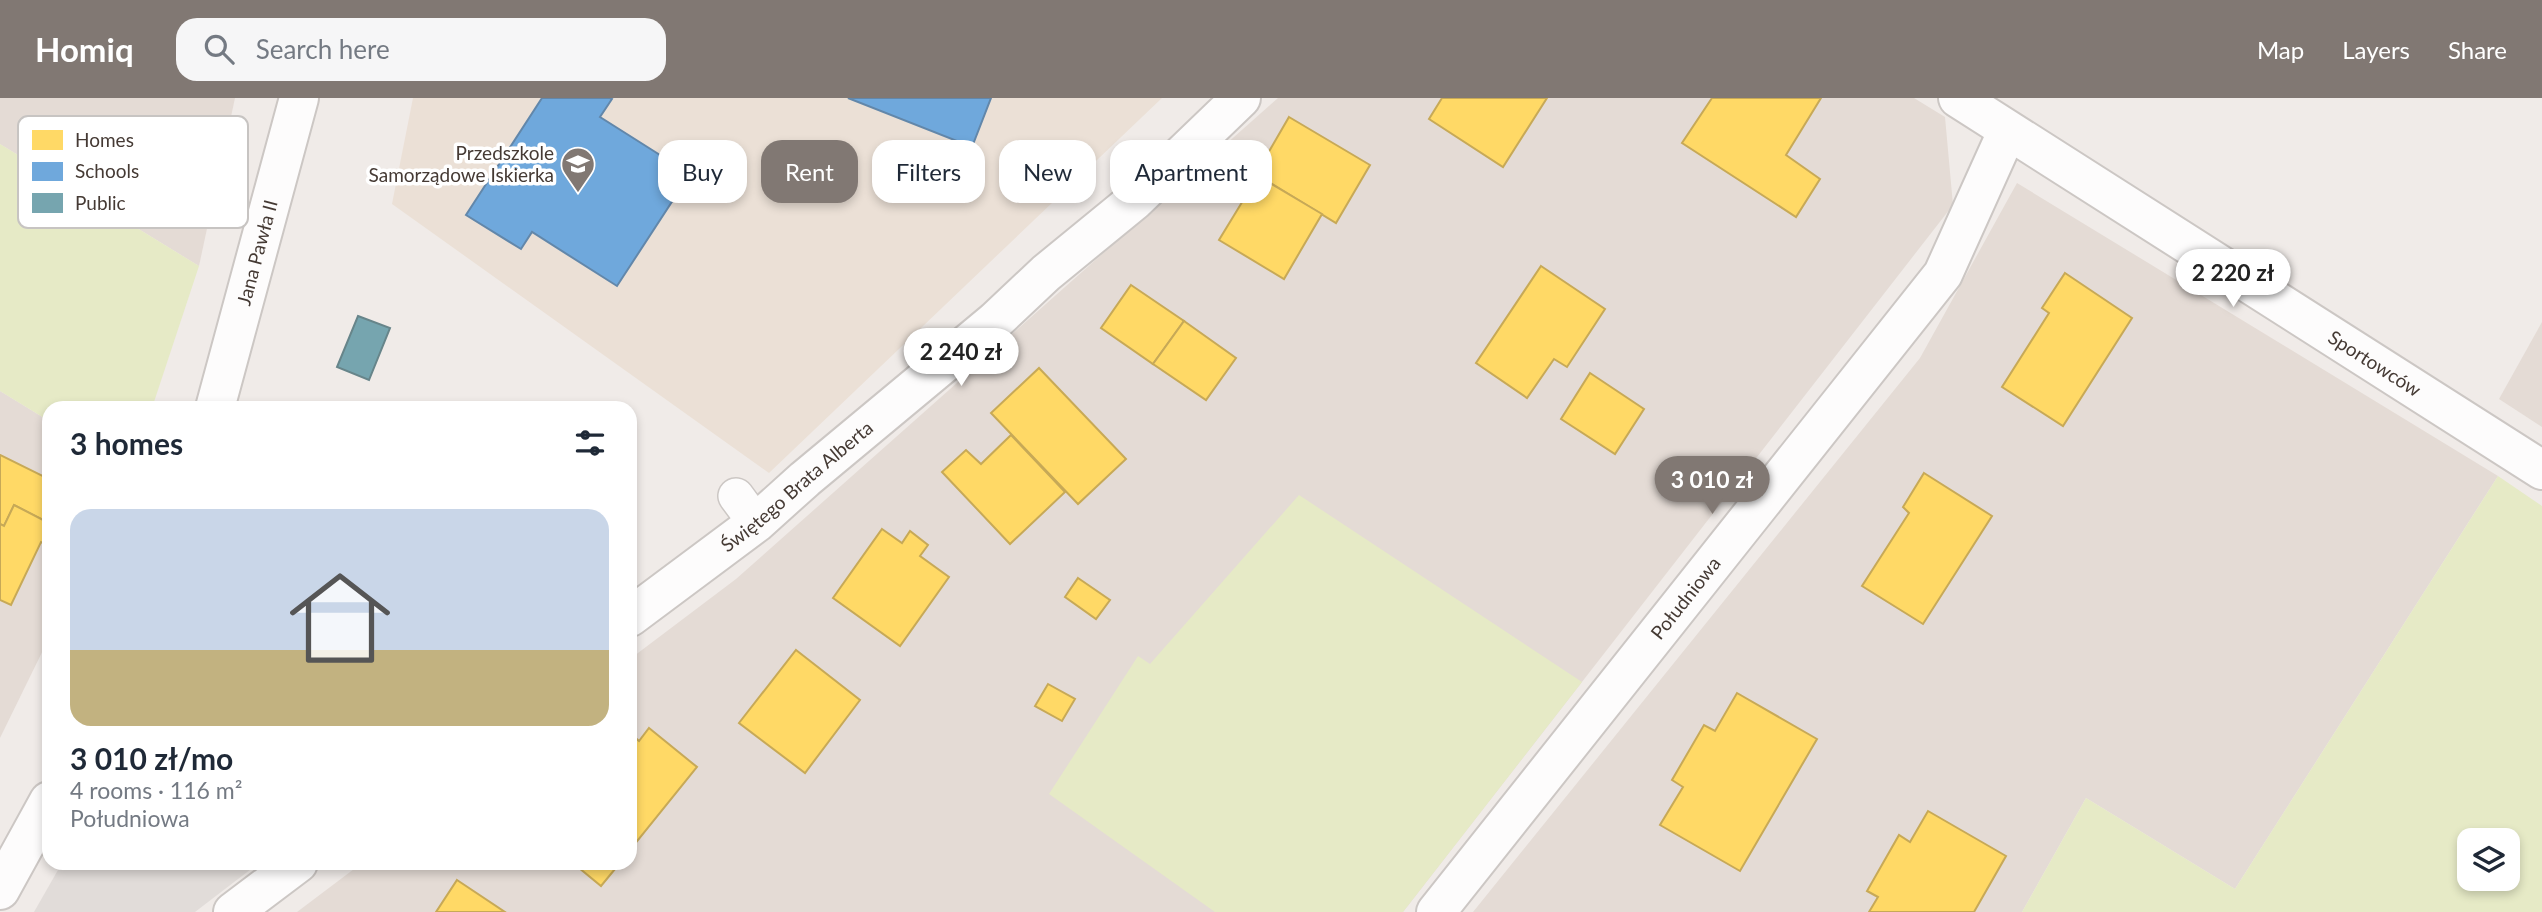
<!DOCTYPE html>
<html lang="en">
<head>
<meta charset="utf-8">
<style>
	:root { --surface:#fff; --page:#f6f6f7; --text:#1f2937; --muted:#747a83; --line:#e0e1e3; --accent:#817873 }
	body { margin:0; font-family:Lato,sans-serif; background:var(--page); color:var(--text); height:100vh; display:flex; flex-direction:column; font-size:26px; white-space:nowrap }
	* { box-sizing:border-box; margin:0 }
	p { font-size:23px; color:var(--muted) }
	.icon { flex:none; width:38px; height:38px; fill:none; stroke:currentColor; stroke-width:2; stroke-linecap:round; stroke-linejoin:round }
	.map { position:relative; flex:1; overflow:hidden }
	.details { position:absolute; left:42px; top:303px; width:595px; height:469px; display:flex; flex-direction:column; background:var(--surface); border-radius:21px; box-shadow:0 4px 10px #0003 }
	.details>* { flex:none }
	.top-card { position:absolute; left:658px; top:42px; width:665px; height:63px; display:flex; gap:14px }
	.controls { position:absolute; left:2457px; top:730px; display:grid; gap:14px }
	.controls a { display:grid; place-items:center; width:63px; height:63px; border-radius:14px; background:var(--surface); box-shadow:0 4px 10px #0003; font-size:35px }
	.price { position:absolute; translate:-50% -60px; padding:0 16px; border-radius:24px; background:#fff; color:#222; font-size:23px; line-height:46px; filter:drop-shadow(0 2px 4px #0008) }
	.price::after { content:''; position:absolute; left:50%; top:42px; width:21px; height:16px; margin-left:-10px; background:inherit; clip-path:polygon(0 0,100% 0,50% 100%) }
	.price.current { background:var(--accent); color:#fff }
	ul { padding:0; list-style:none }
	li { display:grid; align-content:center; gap:14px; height:371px; padding:0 28px }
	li+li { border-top:2px solid var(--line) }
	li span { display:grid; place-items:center; height:217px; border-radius:21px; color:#555 }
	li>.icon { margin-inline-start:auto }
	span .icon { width:126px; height:126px; fill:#fffc; stroke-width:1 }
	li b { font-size:30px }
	h2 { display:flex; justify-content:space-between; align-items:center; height:84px; padding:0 28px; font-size:30px }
	.tag { padding:0 24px; border-radius:21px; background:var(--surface); box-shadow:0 4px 10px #0003; font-size:24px; line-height:63px }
	.tag.current { background:var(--accent); color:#fff }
	header { display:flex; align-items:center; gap:42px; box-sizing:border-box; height:98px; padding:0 35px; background:var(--accent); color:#fff }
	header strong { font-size:33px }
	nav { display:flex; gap:38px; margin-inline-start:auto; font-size:24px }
	.search { width:490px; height:63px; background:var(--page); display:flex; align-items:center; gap:18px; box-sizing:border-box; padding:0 24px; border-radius:21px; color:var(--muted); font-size:26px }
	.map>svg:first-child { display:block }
	.residential { fill:#e4dbd5 }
	.education { fill:#ebe0d6 }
	.green { fill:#e6eac6; fill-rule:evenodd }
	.parking { fill:#e1dcd9 }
	.homes { fill:#ffd966; stroke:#c7a957; stroke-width:2 }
	.schools { fill:#6fa8dc; stroke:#6287aa; stroke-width:2 }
	.public { fill:#76a5af; stroke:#67858a; stroke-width:2 }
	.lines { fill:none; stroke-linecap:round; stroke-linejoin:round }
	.service-casing { stroke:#ccc7c4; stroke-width:38 }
	.minor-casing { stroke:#ccc7c4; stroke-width:42 }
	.tertiary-casing { stroke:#ccc7c4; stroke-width:42 }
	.service { stroke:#fdfcfc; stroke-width:35 }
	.minor { stroke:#fdfcfc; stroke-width:38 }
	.tertiary { stroke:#fdfcfc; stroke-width:38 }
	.labels { text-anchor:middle; stroke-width:7; stroke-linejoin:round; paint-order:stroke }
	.poi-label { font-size:19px; fill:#453a34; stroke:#fff; text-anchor:end }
	.street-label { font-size:19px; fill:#453a34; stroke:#fff }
	.key { fill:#fff; stroke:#c7c4c2; stroke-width:2 }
	.key-label { font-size:19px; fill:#453a34 }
</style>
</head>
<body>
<header>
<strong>Homiq</strong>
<div class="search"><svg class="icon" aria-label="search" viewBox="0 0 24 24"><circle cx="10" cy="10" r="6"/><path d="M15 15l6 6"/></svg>Search here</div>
<nav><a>Map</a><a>Layers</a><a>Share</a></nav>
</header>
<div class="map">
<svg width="2542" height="814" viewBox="0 0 2542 814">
	<rect width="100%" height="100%" fill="#f0ebe8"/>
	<g class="residential">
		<polygon points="0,0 235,0 199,168 0,46"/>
		<polygon points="1278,0 1914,0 1945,19 1953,107 1403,814 297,814 362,765 630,765 630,561 736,481"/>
		<polygon points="2017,85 2498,378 2235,791 2086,700 2022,814 1473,814 1920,260"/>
		<polygon points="2542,224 2542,329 2499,301"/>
		<polygon points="0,293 49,323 49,540 0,640"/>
	</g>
	<polygon class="education" points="413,0 1162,0 769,375 392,106"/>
	<g class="green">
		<polygon points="0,46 199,168 152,310 49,310 49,323 0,293"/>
		<path d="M2498,378L2542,408V814H2022L2086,700L2235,791ZM2508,742V780H2469V742Z"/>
		<polygon points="1299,397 1582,584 1403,814 1215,814 1049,696 1138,558 1150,566"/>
	</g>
	<polygon class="parking" points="62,765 259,765 195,814 34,814"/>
	<g class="homes">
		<polygon points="1442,0 1547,0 1503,69 1429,21"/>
		<polygon points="1712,0 1821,0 1786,57 1820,81 1796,119 1682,45"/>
		<polygon points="1289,19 1370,67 1336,125 1256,76"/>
		<polygon points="1258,78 1322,116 1284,181 1219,142"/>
		<polygon points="1541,168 1605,211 1567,269 1554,261 1527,300 1476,265"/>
		<polygon points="2065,175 2132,220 2063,328 2002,289 2049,215 2042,210"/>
		<polygon points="1131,187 1184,223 1153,266 1101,230"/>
		<polygon points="1184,223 1236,260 1206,302 1153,266"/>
		<polygon points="1039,270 1126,361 1078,406 991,315"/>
		<polygon points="1590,275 1644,311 1615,356 1561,321"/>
		<polygon points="1011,337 1065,394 1010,446 942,374 966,352 981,366"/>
		<polygon points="0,357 49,381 49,425 14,407 4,428 0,426"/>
		<polygon points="1924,375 1992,418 1923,526 1862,488 1909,415 1903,409"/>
		<polygon points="14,407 49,425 49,448 41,444 11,507 0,502 0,426 4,428"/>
		<polygon points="882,431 902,445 910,433 928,447 920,458 949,479 900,548 833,500"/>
		<polygon points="1078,480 1110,502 1096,521 1065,499"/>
		<polygon points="796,552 860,602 805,675 739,625"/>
		<polygon points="1048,586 1075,601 1062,623 1035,608"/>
		<polygon points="1737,595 1817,641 1740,773 1660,727 1683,689 1672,682 1704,627 1715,633"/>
		<polygon points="649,630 697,669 630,752 630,635 639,643"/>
		<polygon points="1928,713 2006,758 1974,814 1869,814 1878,799 1867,793 1899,737 1910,744"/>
		<polygon points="573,765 620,765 601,788"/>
		<polygon points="457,782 505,814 436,814"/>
	</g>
	<g class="schools">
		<polygon points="542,0 610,0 612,1 600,19 690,76 617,188 532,134 521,151 466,117"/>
		<polygon points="848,0 991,0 972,49"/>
	</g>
	<polygon class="public" points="358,218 390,230 369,282 337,269"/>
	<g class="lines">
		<g class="service-casing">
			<polyline id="service" points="736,398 756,425"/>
		</g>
		<g class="minor-casing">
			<g id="minor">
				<path id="s1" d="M1958,0L2542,372"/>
				<path id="s2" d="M630,519L756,425L805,381L995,223L1046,175L1134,103L1241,0"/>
				<polyline points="233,814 298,765"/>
				<path id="s3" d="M1436,814L1943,176L2007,34"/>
			</g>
		</g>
		<g class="tertiary-casing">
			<g id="tertiary">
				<path id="s4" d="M215,310L299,0"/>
				<polyline points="0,792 49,703"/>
			</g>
		</g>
		<use href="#service" class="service"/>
		<use href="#minor" class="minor"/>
		<use href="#tertiary" class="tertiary"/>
	</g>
	<defs>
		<g id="school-pin" transform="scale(1.75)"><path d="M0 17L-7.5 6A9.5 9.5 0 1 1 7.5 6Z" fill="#817873" stroke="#fff"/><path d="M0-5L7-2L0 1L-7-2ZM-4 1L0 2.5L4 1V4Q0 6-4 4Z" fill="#fff"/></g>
	</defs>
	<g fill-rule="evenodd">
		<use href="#school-pin" x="578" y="66"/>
	</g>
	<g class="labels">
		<g class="poi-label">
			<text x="554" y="62">Przedszkole<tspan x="554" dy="22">Samorządowe Iskierka</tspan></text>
		</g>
		<g class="street-label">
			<text dy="7" stroke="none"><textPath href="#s4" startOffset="161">Jana Pawła II</textPath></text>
			<text dy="7" stroke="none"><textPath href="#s1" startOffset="494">Sportowców</textPath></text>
			<text dy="7" stroke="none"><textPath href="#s2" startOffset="212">Świętego Brata Alberta</textPath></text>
			<text dy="7" stroke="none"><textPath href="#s3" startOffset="401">Południowa</textPath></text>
		</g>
	</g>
	<rect x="18" y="18" width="230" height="112" rx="10" class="key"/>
	<rect x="32" y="32" width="31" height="20" fill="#ffd966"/>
	<rect x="32" y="64" width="31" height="19" fill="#6fa8dc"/>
	<rect x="32" y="95" width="31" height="20" fill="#76a5af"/>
	<g class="key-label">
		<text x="75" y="49">Homes</text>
		<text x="75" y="80">Schools</text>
		<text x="75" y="112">Public</text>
	</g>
</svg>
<div class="controls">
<a><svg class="icon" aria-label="layers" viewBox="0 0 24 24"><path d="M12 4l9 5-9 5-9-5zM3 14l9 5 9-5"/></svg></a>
</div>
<b class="price" style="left:2233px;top:211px">2 220 zł</b>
<b class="price" style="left:961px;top:290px">2 240 zł</b>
<b class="price current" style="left:1712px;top:418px">3 010 zł</b>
<div class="top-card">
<a class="tag">Buy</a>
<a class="tag current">Rent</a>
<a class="tag">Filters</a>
<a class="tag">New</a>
<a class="tag">Apartment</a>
</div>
<section class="details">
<h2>3 homes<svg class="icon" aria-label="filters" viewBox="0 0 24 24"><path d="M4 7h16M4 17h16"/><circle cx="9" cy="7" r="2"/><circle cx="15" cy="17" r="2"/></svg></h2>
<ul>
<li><span style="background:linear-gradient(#c9d6e8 65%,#c2b280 0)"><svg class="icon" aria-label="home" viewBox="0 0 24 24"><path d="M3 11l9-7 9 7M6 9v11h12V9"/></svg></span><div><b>3 010 zł/mo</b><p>4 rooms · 116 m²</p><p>Południowa</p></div></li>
</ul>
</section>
</div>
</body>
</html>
